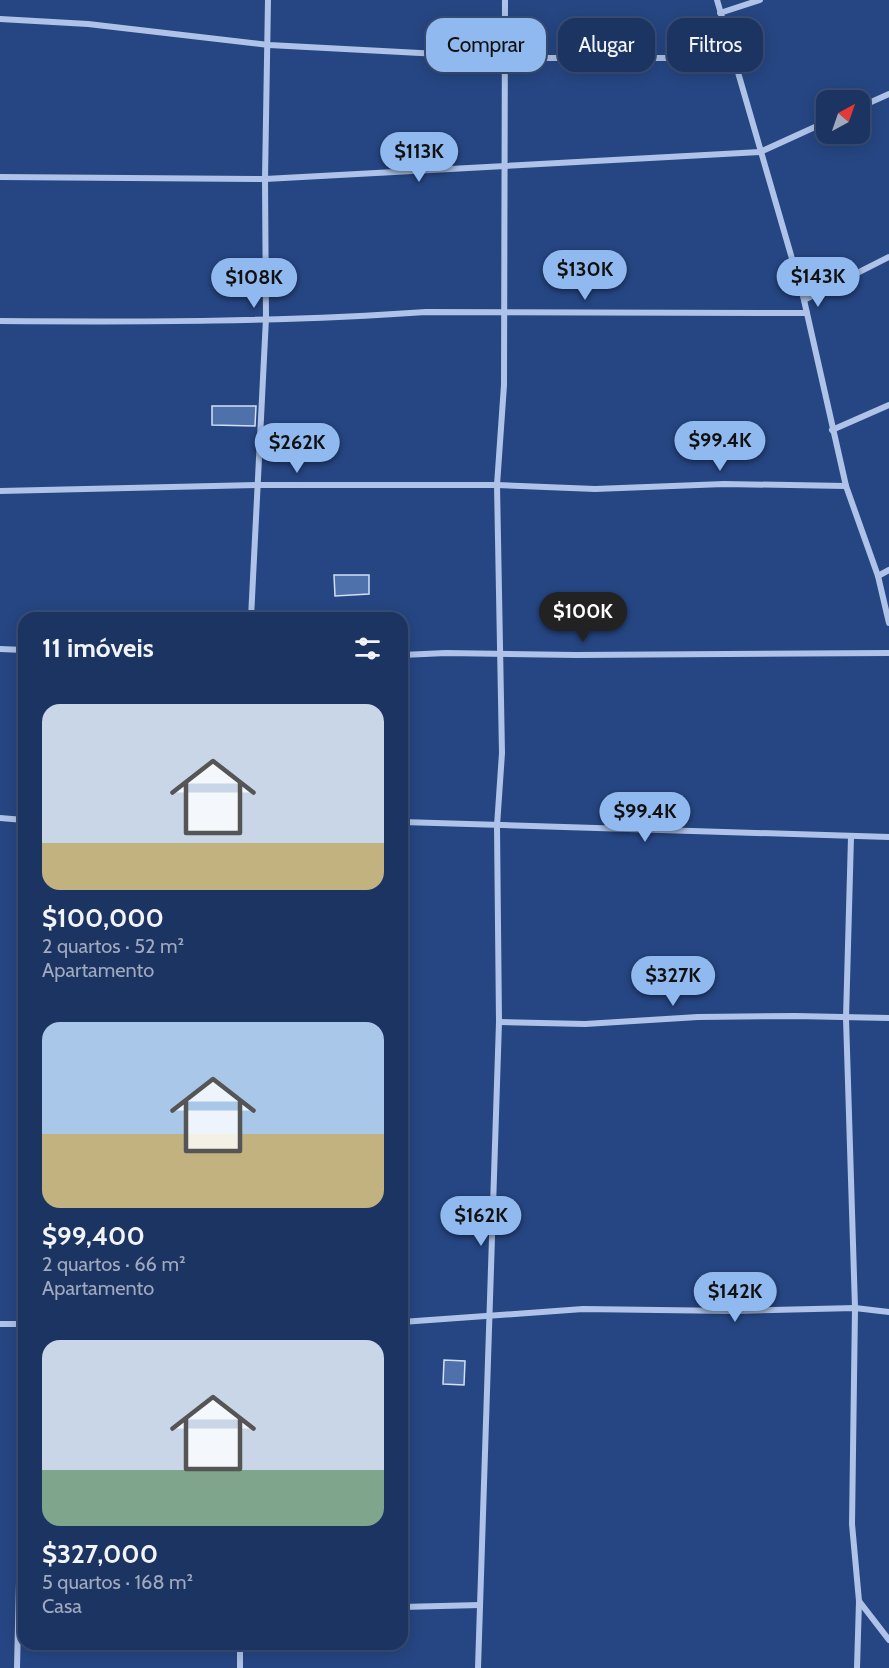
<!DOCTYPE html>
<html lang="pt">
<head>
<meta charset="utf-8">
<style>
	:root { --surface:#1c3462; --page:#293f6b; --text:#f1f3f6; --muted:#a0aabe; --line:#3a4f77; --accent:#90b9f0 }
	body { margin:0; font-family:Cabin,sans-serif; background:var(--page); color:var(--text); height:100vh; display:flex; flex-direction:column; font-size:22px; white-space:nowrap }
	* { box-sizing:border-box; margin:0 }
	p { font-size:20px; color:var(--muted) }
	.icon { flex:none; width:33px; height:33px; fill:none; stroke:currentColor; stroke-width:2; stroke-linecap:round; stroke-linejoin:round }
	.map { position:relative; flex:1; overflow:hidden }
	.sheet { position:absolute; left:18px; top:612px; width:390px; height:1038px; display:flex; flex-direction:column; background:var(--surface); border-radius:18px; box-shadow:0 3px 15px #0003,0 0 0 2px var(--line) }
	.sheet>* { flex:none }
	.hud { position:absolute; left:426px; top:18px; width:372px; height:54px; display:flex; gap:12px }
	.needle { width:39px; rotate:40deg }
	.fabs { position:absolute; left:816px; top:90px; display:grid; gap:12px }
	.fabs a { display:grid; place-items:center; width:54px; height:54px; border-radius:12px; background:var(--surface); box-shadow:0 3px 15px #0003,0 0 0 2px var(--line); font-size:30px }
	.price { position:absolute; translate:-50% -51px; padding:0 14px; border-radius:21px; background:var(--accent); color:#111; font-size:20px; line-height:39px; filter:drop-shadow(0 2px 3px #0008) }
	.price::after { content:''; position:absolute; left:50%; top:36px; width:18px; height:14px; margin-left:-9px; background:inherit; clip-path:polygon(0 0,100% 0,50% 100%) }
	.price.active { background:#222; color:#fff }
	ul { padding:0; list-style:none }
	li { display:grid; align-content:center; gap:12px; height:318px; padding:0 24px }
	li span { display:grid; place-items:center; height:186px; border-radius:18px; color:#555 }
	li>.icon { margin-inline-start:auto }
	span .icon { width:108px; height:108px; fill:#fffc; stroke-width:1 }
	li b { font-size:26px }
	h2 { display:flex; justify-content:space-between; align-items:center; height:72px; padding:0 24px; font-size:26px }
	.chip { padding:0 21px; border-radius:18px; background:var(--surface); box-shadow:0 3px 15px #0003,0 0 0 2px var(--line); font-size:21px; line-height:54px }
	.chip.active { background:var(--accent); color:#111 }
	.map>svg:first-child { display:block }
	.building { fill:#4e70ab; stroke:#d2dff6; stroke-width:1.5 }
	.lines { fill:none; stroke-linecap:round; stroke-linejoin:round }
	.minor { stroke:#aec3e7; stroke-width:6 }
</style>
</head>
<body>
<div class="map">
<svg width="889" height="1668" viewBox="0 0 889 1668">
	<rect width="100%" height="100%" fill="#264683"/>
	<g class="building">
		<polygon points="212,406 256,406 255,426 212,425"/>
		<polygon points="334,575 369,575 369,594 335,596"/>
		<polygon points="444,1360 465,1361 464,1385 443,1384"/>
	</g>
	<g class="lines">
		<g class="minor">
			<polyline points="717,0 804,300 846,486 878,576 889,623"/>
			<polyline points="720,13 760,0"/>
			<polyline points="0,19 88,24 269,45 513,58 733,58"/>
			<polyline points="860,107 889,94"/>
			<polyline points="0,177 265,179 760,152 826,122"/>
			<polyline points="804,300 889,257"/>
			<path d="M0,321C142,322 285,322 426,312L807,313"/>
			<polyline points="832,430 889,405"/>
			<polyline points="0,491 257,485 497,485 595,489 724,484 846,486"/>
			<polyline points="878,576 889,570"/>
			<polyline points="251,618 266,318 265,179 268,0"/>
			<polyline points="0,649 24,650"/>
			<polyline points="402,655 446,653 576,655 889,653"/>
			<polyline points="0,818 24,820"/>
			<polyline points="402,822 889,837"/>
			<polyline points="851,837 846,1018 855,1308 852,1524 859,1601 857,1668"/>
			<polyline points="499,1022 585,1024 698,1017 795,1016 889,1018"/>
			<polyline points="402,1322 583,1309 733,1311 855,1308 889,1312"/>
			<polyline points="0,1324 24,1324"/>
			<polyline points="859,1601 889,1640"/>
			<polyline points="402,1607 480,1605"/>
			<polyline points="240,1644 240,1668"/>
			<polyline points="17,1668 24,1367"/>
			<polyline points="478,1668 499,1022 497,826 502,753 497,485 504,385 505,0"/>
		</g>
	</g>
</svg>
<div class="fabs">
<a><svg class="needle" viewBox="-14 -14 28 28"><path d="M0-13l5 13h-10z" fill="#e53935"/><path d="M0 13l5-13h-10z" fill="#a0aabe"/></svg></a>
</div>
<b class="price" style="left:419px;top:183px">$113K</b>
<b class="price" style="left:585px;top:301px">$130K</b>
<b class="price" style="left:818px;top:308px">$143K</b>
<b class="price" style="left:254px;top:309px">$108K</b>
<b class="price" style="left:720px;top:472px">$99.4K</b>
<b class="price" style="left:297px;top:474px">$262K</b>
<b class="price active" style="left:583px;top:643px">$100K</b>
<b class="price" style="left:645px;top:843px">$99.4K</b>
<b class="price" style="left:673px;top:1007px">$327K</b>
<b class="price" style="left:481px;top:1247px">$162K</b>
<b class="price" style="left:735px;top:1323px">$142K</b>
<div class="hud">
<a class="chip active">Comprar</a>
<a class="chip">Alugar</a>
<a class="chip">Filtros</a>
</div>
<section class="sheet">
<h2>11 imóveis<svg class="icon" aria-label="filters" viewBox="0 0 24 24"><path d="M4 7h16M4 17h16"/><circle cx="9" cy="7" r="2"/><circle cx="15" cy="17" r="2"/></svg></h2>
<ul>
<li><span style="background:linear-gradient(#c9d6e8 75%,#c2b280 0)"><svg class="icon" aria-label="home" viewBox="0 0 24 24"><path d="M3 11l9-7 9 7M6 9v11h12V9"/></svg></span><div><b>$100,000</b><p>2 quartos · 52 m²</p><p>Apartamento</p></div></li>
<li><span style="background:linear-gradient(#a9c7e8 60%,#c2b280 0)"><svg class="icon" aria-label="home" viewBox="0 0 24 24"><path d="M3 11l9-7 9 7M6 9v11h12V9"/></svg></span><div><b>$99,400</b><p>2 quartos · 66 m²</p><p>Apartamento</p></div></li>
<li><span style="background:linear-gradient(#c9d6e8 70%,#7fa58c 0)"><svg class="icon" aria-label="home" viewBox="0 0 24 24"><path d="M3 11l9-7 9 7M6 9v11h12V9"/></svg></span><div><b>$327,000</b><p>5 quartos · 168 m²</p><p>Casa</p></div></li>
</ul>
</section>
</div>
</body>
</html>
